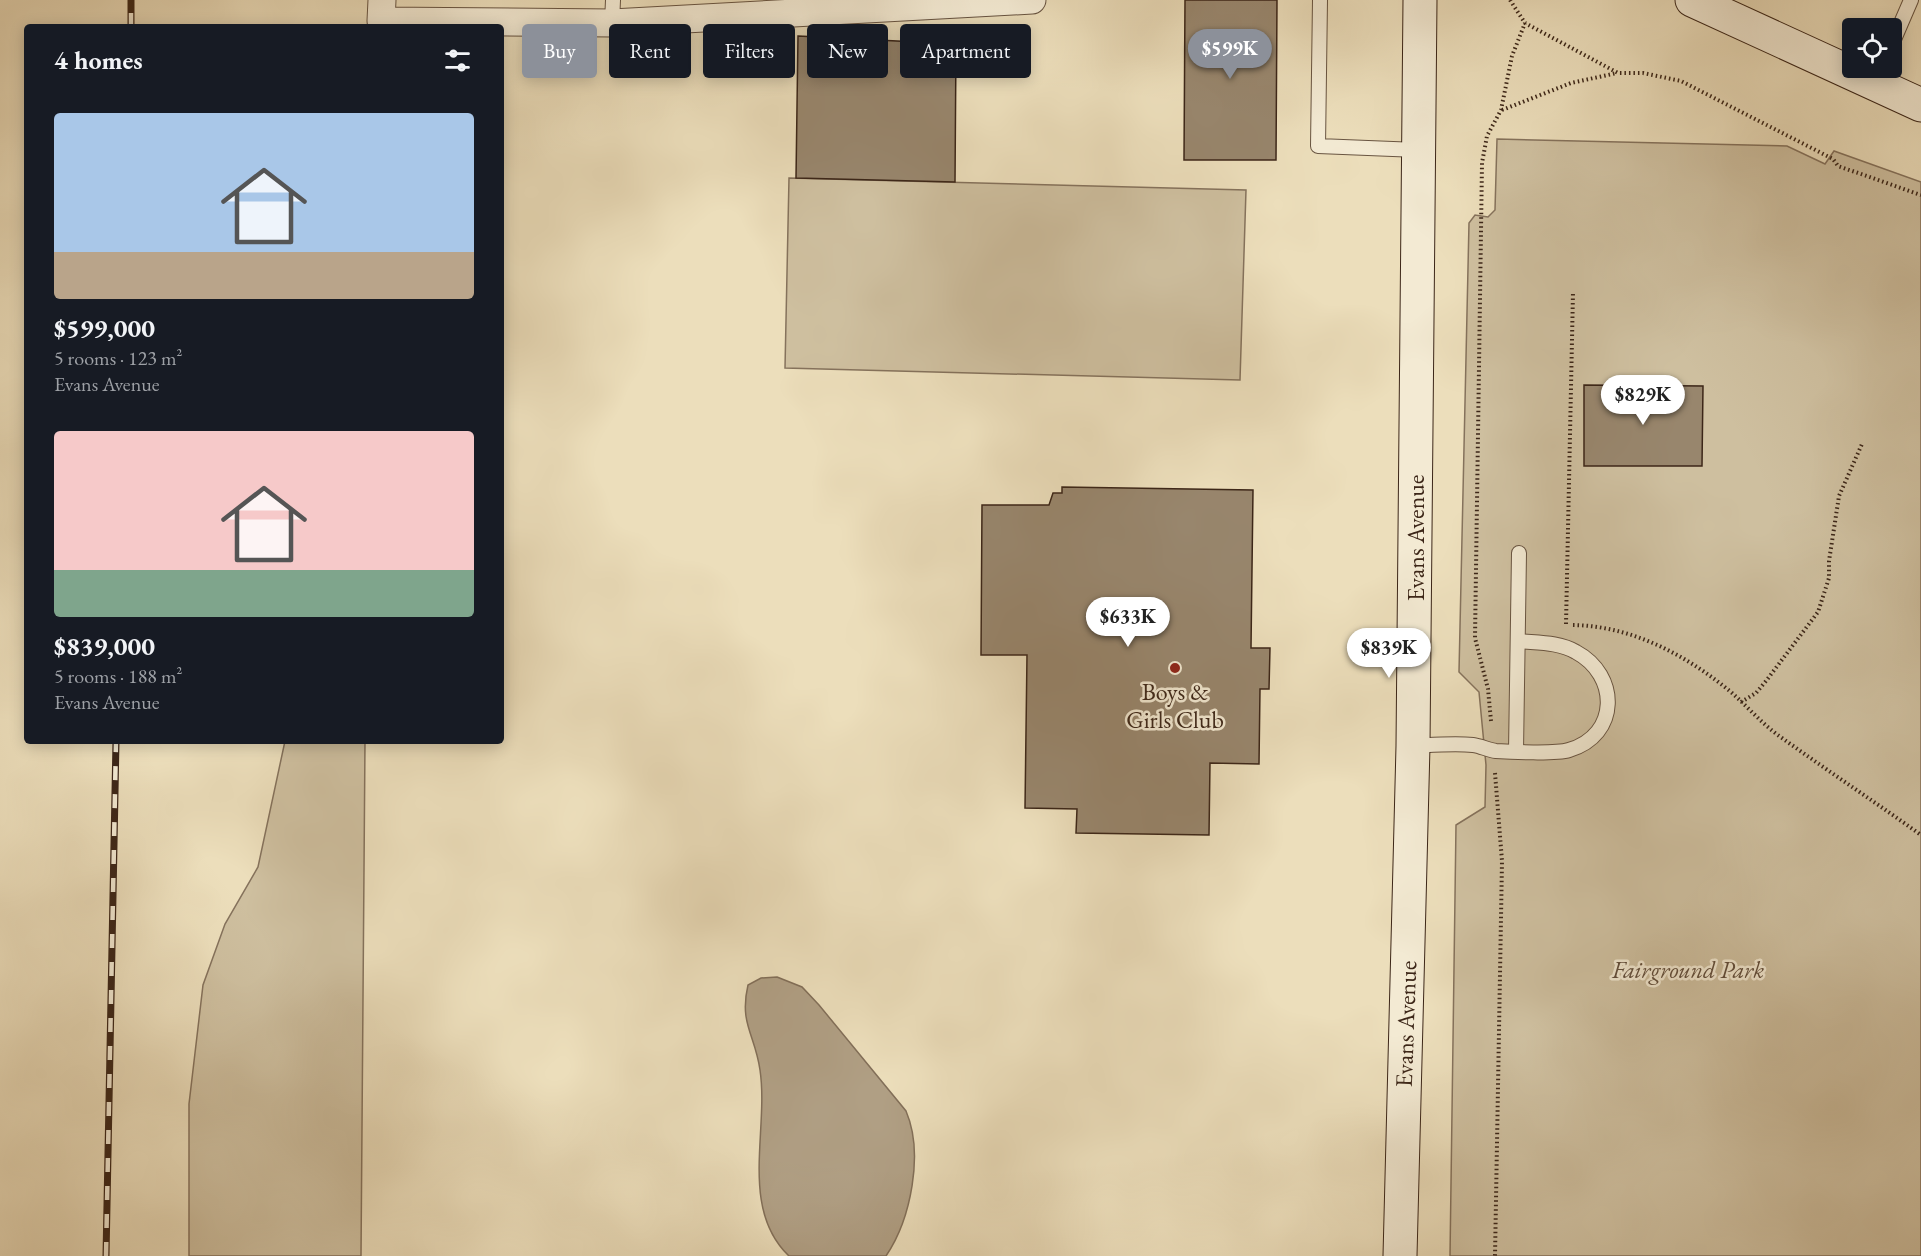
<!DOCTYPE html>
<html lang="en">
<head>
<meta charset="utf-8">
<style>
	:root { --surface:#171b24; --page:#242831; --text:#f1f3f6; --muted:#9ea1a6; --accent:#8c9099 }
	body { margin:0; font-family:"EB Garamond",serif; background:var(--page); color:var(--text); height:100vh; display:flex; flex-direction:column; font-size:22px; white-space:nowrap }
	* { box-sizing:border-box; margin:0 }
	p { font-size:20px; color:var(--muted) }
	.icon { flex:none; width:33px; height:33px; fill:none; stroke:currentColor; stroke-width:2; stroke-linecap:round; stroke-linejoin:round }
	.map { position:relative; flex:1; overflow:hidden }
	.panel { position:absolute; left:24px; top:24px; width:480px; height:720px; display:flex; flex-direction:column; background:var(--surface); border-radius:6px; box-shadow:0 3px 15px #0003 }
	.panel>* { flex:none }
	.guide { position:absolute; left:522px; top:24px; width:570px; height:54px; display:flex; gap:12px }
	.tools { position:absolute; left:1842px; top:18px; display:grid; gap:12px }
	.tools a { display:grid; place-items:center; width:60px; height:60px; border-radius:6px; background:var(--surface); box-shadow:0 3px 15px #0003; font-size:30px }
	.price { position:absolute; translate:-50% -51px; padding:0 14px; border-radius:21px; background:#fff; color:#222; font-size:20px; line-height:39px; filter:drop-shadow(0 2px 3px #0008) }
	.price::after { content:''; position:absolute; left:50%; top:36px; width:18px; height:14px; margin-left:-9px; background:inherit; clip-path:polygon(0 0,100% 0,50% 100%) }
	.price.active { background:var(--accent); color:#fff }
	ul { padding:0; list-style:none }
	li { display:grid; align-content:center; gap:12px; height:318px; padding:0 30px }
	li span { display:grid; place-items:center; height:186px; border-radius:6px; color:#555 }
	li>.icon { margin-inline-start:auto }
	span .icon { width:108px; height:108px; fill:#fffc; stroke-width:1 }
	li b { font-size:26px }
	h2 { display:flex; justify-content:space-between; align-items:center; height:72px; padding:0 30px; font-size:26px }
	.pill { padding:0 21px; border-radius:6px; background:var(--surface); box-shadow:0 3px 15px #0003; font-size:21px; line-height:54px }
	.pill.active { background:var(--accent); color:#fff }
	.map>svg:first-child { display:block }
	.green { fill:#cebf9f; stroke:#85725c; stroke-width:1.5 }
	.water { fill:#b09f84; stroke:#826f59; stroke-width:1.5 }
	.building { fill:#98866d; stroke:#3c2618; stroke-width:1.5 }
	.lines { fill:none; stroke-linecap:round; stroke-linejoin:round }
	.lane-casing { stroke:#685441; stroke-width:16 }
	.street-casing { stroke:#685441; stroke-width:29 }
	.secondary-casing { stroke:#3c2618; stroke-width:35 }
	.path { stroke:#3c2618; stroke-width:4; stroke-dasharray:1.5 3; stroke-linecap:butt }
	.lane { stroke:#f3ead3; stroke-width:14 }
	.street { stroke:#f3ead3; stroke-width:27 }
	.secondary { stroke:#f3ead3; stroke-width:33 }
	.rail-casing { stroke:#3c2618; stroke-width:7 }
	.rail { stroke:#f3ead3; stroke-width:4.5; stroke-dasharray:14; stroke-linecap:butt }
	.poi-dot { fill:#8f2418; stroke:#f3ead3; stroke-width:2 }
	.labels { text-anchor:middle; stroke-width:5; stroke-linejoin:round; paint-order:stroke }
	.street-label { font-size:24px; fill:#3c2618; stroke:#f3ead3 }
	.poi-label { font-size:24px; fill:#3c2618; stroke:#f3ead3 }
	.park-label { font-size:24px; font-style:italic; fill:#604c3a; stroke:#f3ead3 }
</style>
</head>
<body>
<div class="map">
<svg width="1921" height="1256" viewBox="0 0 1921 1256">
	<rect width="100%" height="100%" fill="#ecdebb"/>
	<filter id="stains"><feTurbulence type="fractalNoise" baseFrequency=".00333" numOctaves="4"/><feColorMatrix values="0 0 0 0 .2 0 0 0 0 .09 0 0 0 0 .02 0 0 0 .5 -.17"/></filter>
	<radialGradient id="worn" r=".72"><stop offset=".6" stop-color="#630" stop-opacity="0"/><stop offset="1" stop-color="#630" stop-opacity=".3"/></radialGradient>
	<g class="green">
		<polygon points="1497,139 1787,146 1825,164 1834,151 1921,182 1921,1256 1450,1256 1456,825 1485,807 1486,765 1479,692 1459,672 1469,223 1475,215 1488,217 1495,210"/>
		<polygon points="789,178 1246,190 1240,380 785,368"/>
		<polygon points="285,741 365,741 361,1256 189,1256 189,1104 203,985 225,924 258,867"/>
	</g>
	<path class="water" d="M777,977L802,987L819,1005L906,1111C924,1153 911,1219 886,1256H789C739,1208 769,1131 760,1070C755,1034 739,1024 748,985L761,978Z"/>
	<g class="building">
		<polygon points="1185,0 1277,0 1276,160 1184,160"/>
		<polygon points="798,36 956,44 955,182 796,178"/>
		<polygon points="1584,385 1703,386 1702,466 1584,466"/>
		<polygon points="1062,487 1253,490 1251,648 1270,648 1269,689 1260,689 1259,764 1210,763 1209,835 1076,833 1077,809 1025,808 1027,655 981,655 982,505 1049,505 1053,493 1062,493"/>
	</g>
	<g class="lines">
		<g class="lane-casing">
			<g id="lane">
				<polyline points="1320,0 1318,146 1418,150"/>
				<polyline points="612,23 613,0"/>
				<polyline points="1892,44 1911,0"/>
				<path d="M1413,746C1433,745 1454,743 1473,745C1481,746 1488,750 1496,751C1511,752 1556,754 1569,750C1620,735 1619,675 1576,652C1559,642 1537,643 1518,641"/>
				<polyline points="1516,751 1519,553"/>
			</g>
		</g>
		<g class="street-casing">
			<polyline id="street" points="382,0 381,21 612,23 1032,0"/>
		</g>
		<g class="secondary-casing">
			<g id="secondary">
				<polyline points="1692,0 1921,105"/>
				<polyline points="1400,1256 1413,746 1420,0"/>
			</g>
		</g>
		<g class="path">
			<polyline points="1510,0 1525,23 1618,73 1643,73 1681,81 1833,159 1838,166 1921,195"/>
			<polyline points="1502,110 1571,83 1617,73"/>
			<polyline points="1566,624 1573,292"/>
			<path d="M1573,625C1632,626 1686,655 1731,692C1748,707 1763,725 1782,738C1828,771 1875,802 1921,835"/>
			<polyline points="1741,702 1756,693 1766,681 1818,612 1829,578 1829,561 1839,496 1862,444"/>
			<polyline points="1491,721 1488,689 1475,638 1482,163 1487,136 1501,110 1512,56 1525,23"/>
			<polyline points="1495,773 1502,861 1495,1256"/>
		</g>
		<use href="#lane" class="lane"/>
		<use href="#street" class="street"/>
		<use href="#secondary" class="secondary"/>
		<g class="rail-casing">
			<g id="rail">
				<polyline points="131,27 131,0"/>
				<polyline points="106,1256 116,741"/>
			</g>
		</g>
		<use href="#rail" class="rail"/>
	</g>
	<circle class="poi-dot" cx="1175" cy="668" r="6"/>
	<g class="labels">
		<g class="street-label">
			<text transform="translate(1416 538) rotate(-90)" y="8">Evans Avenue</text>
			<text transform="translate(1406 1024) rotate(-88)" y="8">Evans Avenue</text>
		</g>
		<g class="poi-label">
			<text x="1175" y="700">Boys &amp;<tspan x="1175" dy="28">Girls Club</tspan></text>
		</g>
		<g class="park-label">
			<text x="1688" y="978">Fairground Park</text>
		</g>
	</g>
	<rect width="100%" height="100%" filter="url(#stains)"/>
	<rect width="100%" height="100%" fill="url(#worn)"/>
</svg>
<div class="tools">
<a><svg class="icon" aria-label="locate" viewBox="0 0 24 24"><circle cx="12" cy="12" r="6"/><path d="M12 2v4M12 18v4M2 12h4M18 12h4"/></svg></a>
</div>
<b class="price active" style="left:1230px;top:80px">$599K</b>
<b class="price" style="left:1643px;top:426px">$829K</b>
<b class="price" style="left:1128px;top:648px">$633K</b>
<b class="price" style="left:1389px;top:679px">$839K</b>
<div class="guide">
<a class="pill active">Buy</a>
<a class="pill">Rent</a>
<a class="pill">Filters</a>
<a class="pill">New</a>
<a class="pill">Apartment</a>
</div>
<section class="panel">
<h2>4 homes<svg class="icon" aria-label="filters" viewBox="0 0 24 24"><path d="M4 7h16M4 17h16"/><circle cx="9" cy="7" r="2"/><circle cx="15" cy="17" r="2"/></svg></h2>
<ul>
<li><span style="background:linear-gradient(#a9c7e8 75%,#b9a48a 0)"><svg class="icon" aria-label="home" viewBox="0 0 24 24"><path d="M3 11l9-7 9 7M6 9v11h12V9"/></svg></span><div><b>$599,000</b><p>5 rooms · 123 m²</p><p>Evans Avenue</p></div></li>
<li><span style="background:linear-gradient(#f6c9c9 75%,#7fa58c 0)"><svg class="icon" aria-label="home" viewBox="0 0 24 24"><path d="M3 11l9-7 9 7M6 9v11h12V9"/></svg></span><div><b>$839,000</b><p>5 rooms · 188 m²</p><p>Evans Avenue</p></div></li>
</ul>
</section>
</div>
</body>
</html>
